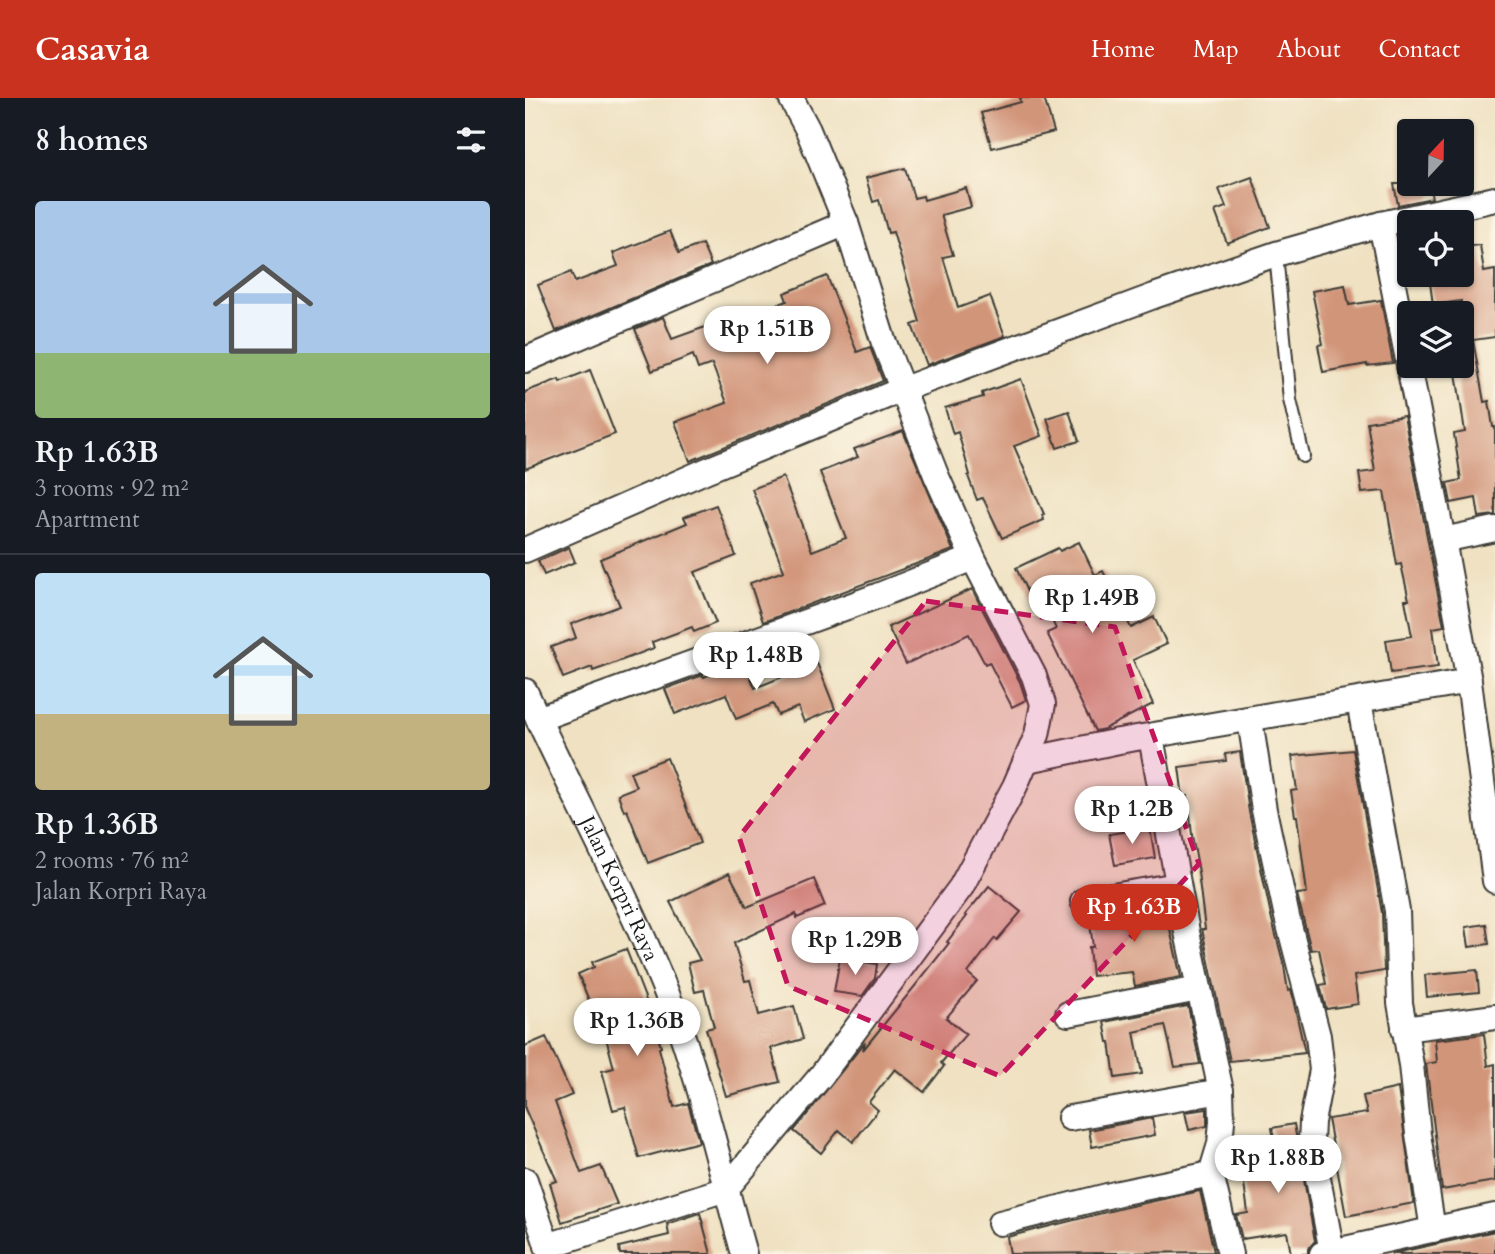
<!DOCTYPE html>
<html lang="en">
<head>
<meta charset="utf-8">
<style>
	:root { --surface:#171b24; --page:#20242c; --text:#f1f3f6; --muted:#9ea1a6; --line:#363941; --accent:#c8321e }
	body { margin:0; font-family:Cardo,serif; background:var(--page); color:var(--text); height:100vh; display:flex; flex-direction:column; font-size:26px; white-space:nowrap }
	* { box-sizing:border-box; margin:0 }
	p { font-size:23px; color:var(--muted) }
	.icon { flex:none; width:38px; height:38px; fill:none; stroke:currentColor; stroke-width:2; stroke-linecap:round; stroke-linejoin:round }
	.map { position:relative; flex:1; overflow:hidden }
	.panel { display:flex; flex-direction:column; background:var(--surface); width:525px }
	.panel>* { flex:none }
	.needle { width:46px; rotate:22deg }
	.controls { position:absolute; left:872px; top:21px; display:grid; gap:14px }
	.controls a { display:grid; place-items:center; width:77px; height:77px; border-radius:7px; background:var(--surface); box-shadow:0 2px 5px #0004; font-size:35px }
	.price { position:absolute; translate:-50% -60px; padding:0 16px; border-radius:24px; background:#fff; color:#222; font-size:23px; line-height:46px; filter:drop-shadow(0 2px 4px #0008) }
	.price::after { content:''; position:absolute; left:50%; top:42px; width:21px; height:16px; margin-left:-10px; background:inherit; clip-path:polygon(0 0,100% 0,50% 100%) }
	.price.selected { background:var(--accent); color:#fff }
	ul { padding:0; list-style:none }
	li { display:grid; align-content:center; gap:14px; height:371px; padding:0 35px }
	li+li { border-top:2px solid var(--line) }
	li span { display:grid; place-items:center; height:217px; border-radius:7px; color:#555 }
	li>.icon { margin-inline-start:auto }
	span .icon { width:126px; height:126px; fill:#fffc; stroke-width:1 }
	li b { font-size:30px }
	h2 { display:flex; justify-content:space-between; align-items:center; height:84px; padding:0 35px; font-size:30px }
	header { display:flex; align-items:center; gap:42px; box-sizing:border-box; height:98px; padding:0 35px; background:var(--accent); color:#fff }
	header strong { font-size:33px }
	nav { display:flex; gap:38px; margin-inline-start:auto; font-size:24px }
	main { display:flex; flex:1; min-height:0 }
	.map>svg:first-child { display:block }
	.building { fill:#d1957a }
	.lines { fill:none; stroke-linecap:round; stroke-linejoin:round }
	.lane-casing { stroke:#3c3a35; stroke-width:16 }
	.street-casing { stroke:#3c3a35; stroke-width:28 }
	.lane { stroke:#fff; stroke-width:12 }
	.street { stroke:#fff; stroke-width:24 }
	.marked { fill:#c2185b; fill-opacity:0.2; stroke:#c2185b; stroke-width:5; stroke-dasharray:14 9; stroke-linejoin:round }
	.labels { text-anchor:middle; stroke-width:5; stroke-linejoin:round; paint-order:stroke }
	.street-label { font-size:21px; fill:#1c1c1c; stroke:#fcf5e5 }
</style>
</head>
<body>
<header>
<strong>Casavia</strong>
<nav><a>Home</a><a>Map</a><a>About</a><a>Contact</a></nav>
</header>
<main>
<section class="panel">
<h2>8 homes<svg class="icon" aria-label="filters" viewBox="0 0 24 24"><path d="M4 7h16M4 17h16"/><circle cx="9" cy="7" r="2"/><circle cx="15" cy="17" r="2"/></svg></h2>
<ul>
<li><span style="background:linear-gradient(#a9c7e8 70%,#8fb573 0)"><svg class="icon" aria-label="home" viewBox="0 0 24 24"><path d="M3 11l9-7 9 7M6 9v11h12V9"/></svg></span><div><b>Rp 1.63B</b><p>3 rooms · 92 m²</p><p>Apartment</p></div></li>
<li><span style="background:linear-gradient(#bfe0f5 65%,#c2b280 0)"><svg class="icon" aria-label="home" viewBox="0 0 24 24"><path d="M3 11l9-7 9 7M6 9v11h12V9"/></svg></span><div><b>Rp 1.36B</b><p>2 rooms · 76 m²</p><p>Jalan Korpri Raya</p></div></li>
</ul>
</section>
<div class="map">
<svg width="970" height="1156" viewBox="0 0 970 1156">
	<rect width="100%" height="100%" fill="#fcf5e5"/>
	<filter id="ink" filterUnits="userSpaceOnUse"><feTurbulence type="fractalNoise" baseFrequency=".0143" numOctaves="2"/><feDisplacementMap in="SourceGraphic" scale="14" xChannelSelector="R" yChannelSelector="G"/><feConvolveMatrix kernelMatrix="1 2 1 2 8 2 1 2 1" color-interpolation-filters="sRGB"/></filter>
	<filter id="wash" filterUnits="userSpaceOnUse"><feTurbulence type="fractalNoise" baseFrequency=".00686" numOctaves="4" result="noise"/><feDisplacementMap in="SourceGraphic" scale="28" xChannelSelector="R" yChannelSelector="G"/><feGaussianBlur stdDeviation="1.57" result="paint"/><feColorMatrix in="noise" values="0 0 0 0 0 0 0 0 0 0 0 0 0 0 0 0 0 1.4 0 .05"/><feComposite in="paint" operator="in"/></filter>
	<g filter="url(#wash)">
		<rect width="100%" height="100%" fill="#efe1c1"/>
		<g id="blocks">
			<g class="building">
				<polygon points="495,0 519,0 529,34 467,50 456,15 496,4"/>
				<polygon points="380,70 389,100 398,98 399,102 441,90 446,109 416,117 428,157 418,159 433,210 465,198 480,238 402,267 387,227 395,224 368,134 363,135 354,102 348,104 341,80"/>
				<polygon points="727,79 745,129 702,145 690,113 701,109 694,91"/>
				<polygon points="869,86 904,86 907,100 873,107"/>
				<polygon points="145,133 154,155 177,146 186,167 31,233 13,187 46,174 50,184 93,168 88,155"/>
				<polygon points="955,147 959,174 970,172 970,239 948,242 959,304 964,303 968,329 970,329 970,417 954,419 951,400 926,405 922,385 936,382 929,336 940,334 930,268 936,268 936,203 908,207 904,177 936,177 936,149"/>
				<polygon points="302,178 332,254 345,249 358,283 165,363 150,324 202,305 187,266 173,271 168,257 127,273 110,231 138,219 147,241 194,224 196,229 262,203 259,195"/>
				<polygon points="820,187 824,207 856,202 868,265 842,268 842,266 798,274 793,247 798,246 787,193"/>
				<polygon points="65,272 90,336 0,371 0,294 34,281 35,284"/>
				<polygon points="496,281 517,338 489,348 519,416 517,417 519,422 477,440 459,402 457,400 452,402 443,378 445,377 433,334 428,336 420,310 458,299 457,295"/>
				<polygon points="544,313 554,343 532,350 522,320"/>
				<polygon points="879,318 919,528 908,530 913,569 866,575 861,542 887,538 880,502 884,502 876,466 872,467 859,393 837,395 834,375 850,373 842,324"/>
				<polygon points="378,333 428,452 238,524 225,485 259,473 227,391 258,379 287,453 321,440 295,374 333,359 329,351"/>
				<polygon points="191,407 211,458 170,474 191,525 169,534 167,529 127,544 129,550 79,569 68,573 67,569 38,580 26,549 51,540 46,526 95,508 75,461 162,425 159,419"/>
				<polygon points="554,444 570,477 578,473 606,530 629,519 642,546 608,562 628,606 579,631 570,633 522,535 531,531 516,499 507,504 491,470 533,450 535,453"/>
				<polygon points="44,449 50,464 19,477 13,463"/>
				<polygon points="447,491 495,584 501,602 487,609 464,564 460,566 444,536 381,566 363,529"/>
				<polygon points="219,563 230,590 292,565 310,611 279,624 273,609 253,617 248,606 211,621 201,596 150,616 140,591 178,577 179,579"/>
				<polygon points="828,652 857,815 859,873 829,878 833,906 801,911 795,887 801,886 794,851 786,852 772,796 782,795 772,718 770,718 766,693 772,692 767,658"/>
				<polygon points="715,654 724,714 747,822 759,868 763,893 766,892 780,955 705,963 677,831 680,831 673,774 674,774 667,737 663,698 658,699 654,669 701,663 700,656"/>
				<polygon points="142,660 175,745 123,765 102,712 99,713 93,696 111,689 105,674"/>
				<polygon points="625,730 630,760 590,767 584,736"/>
				<polygon points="204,775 222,809 289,781 300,808 272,820 271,816 209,845 220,883 225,882 234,917 269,908 278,941 246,950 255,984 201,998 181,931 189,929 179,892 170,894 163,865 175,862 145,804"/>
				<polygon points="464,788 496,814 472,842 470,840 443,875 452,883 421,920 441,936 416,965 419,968 399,994 370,971 344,1004 353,1012 328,1044 314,1032 296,1055 269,1033 340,944 338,952 390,888 424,845 422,844 442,818 440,817"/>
				<polygon points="641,804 646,836 656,879 610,888 607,874 567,878 564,849 568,849 564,817"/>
				<polygon points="961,826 964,846 944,849 941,829"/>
				<polygon points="101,851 128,920 135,919 141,937 133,939 136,949 134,950 149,1009 163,1005 174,1044 114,1060 100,1009 88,1012 77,973 89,970 71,902 65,905 53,876 69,869 67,864"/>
				<polygon points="315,860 352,866 350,880 337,898 309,894"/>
				<polygon points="952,872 954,894 902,899 900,877"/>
				<polygon points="663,908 675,966 650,969 640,927 609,934 617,976 590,980 585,944 583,944 579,924"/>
				<polygon points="959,936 963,968 970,966 970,1083 917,1092 901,966 912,964 910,942"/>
				<polygon points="21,939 47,997 30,1004 56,1075 76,1068 92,1106 37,1124 25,1085 32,1083 0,1011 0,948"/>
				<polygon points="873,990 889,1105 821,1118 803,1021 842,1015 838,998"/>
				<polygon points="682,1011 682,1028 664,1032 660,1014"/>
				<polygon points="627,1020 630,1037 567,1049 564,1032"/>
				<polygon points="769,1026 790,1143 783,1151 783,1156 766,1156 762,1134 717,1141 711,1117 723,1115 716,1063 752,1058 747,1030"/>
				<polygon points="675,1093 689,1154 485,1156 482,1139 597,1110"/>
				<polygon points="175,1115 186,1156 95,1156 94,1149 144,1137 142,1126"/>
				<polygon points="970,1133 970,1156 866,1156 911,1146"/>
			</g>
		</g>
	</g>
	<g filter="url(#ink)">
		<use href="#blocks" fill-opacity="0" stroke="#3c3a35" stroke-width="2"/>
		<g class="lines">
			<g class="lane-casing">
				<polyline id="lane" points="751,156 765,302 778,358"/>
			</g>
			<g class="street-casing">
				<g id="street">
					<polyline points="856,126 884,267"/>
					<polyline points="0,262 321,125"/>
					<polyline points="884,268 918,442 970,431"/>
					<polyline points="918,442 944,583 970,783"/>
					<polyline points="0,452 180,373 376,292 629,198 751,156 856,126 970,101"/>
					<path id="s1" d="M0,593C46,693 99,790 140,891C175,977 194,1068 219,1156"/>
					<polyline points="834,603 872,813 875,905 886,967 893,1036 908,1132"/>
					<polyline points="13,621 352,498 448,460"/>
					<polyline points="725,622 739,712 762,819 793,938 797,972 787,1024 786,1044 807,1154"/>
					<polyline points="626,639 662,834 696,993 697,1023 695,1046 686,1076 705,1156"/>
					<polyline points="503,662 594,643 944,583"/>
					<polyline points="558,803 653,787"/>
					<polyline points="543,916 674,891"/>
					<polyline points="879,931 970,919"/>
					<polyline points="545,1020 696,993"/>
					<polyline points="0,1082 25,1156"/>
					<polyline points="475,1125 594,1095 686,1076"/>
					<polyline points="22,1148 201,1091 296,978 436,789 490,688 512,637 518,606 509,578 448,460 411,377 358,242 321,125 283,32 266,0"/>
					<polyline points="797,1156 970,1118"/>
				</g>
			</g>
			<use href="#lane" class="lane"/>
			<use href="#street" class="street"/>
		</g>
	</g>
	<path class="marked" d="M401,503L590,529L674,766L475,978L263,888L214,739Z"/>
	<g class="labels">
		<g class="street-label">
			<text dy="7" stroke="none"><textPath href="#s1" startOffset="219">Jalan Korpri Raya</textPath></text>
		</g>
	</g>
</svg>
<div class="controls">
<a><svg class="needle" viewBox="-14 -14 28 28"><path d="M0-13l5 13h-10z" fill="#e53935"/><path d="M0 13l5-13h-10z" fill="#9ea1a6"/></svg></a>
<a><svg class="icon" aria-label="locate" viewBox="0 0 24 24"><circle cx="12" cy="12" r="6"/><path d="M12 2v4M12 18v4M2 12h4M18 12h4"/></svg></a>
<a><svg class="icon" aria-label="layers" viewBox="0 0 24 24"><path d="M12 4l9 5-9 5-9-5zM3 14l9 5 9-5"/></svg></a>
</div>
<b class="price" style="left:242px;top:268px">Rp 1.51B</b>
<b class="price" style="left:567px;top:537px">Rp 1.49B</b>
<b class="price" style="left:231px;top:594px">Rp 1.48B</b>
<b class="price" style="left:607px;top:748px">Rp 1.2B</b>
<b class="price selected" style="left:609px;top:846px">Rp 1.63B</b>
<b class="price" style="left:330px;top:879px">Rp 1.29B</b>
<b class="price" style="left:112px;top:960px">Rp 1.36B</b>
<b class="price" style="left:753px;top:1097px">Rp 1.88B</b>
</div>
</main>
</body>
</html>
